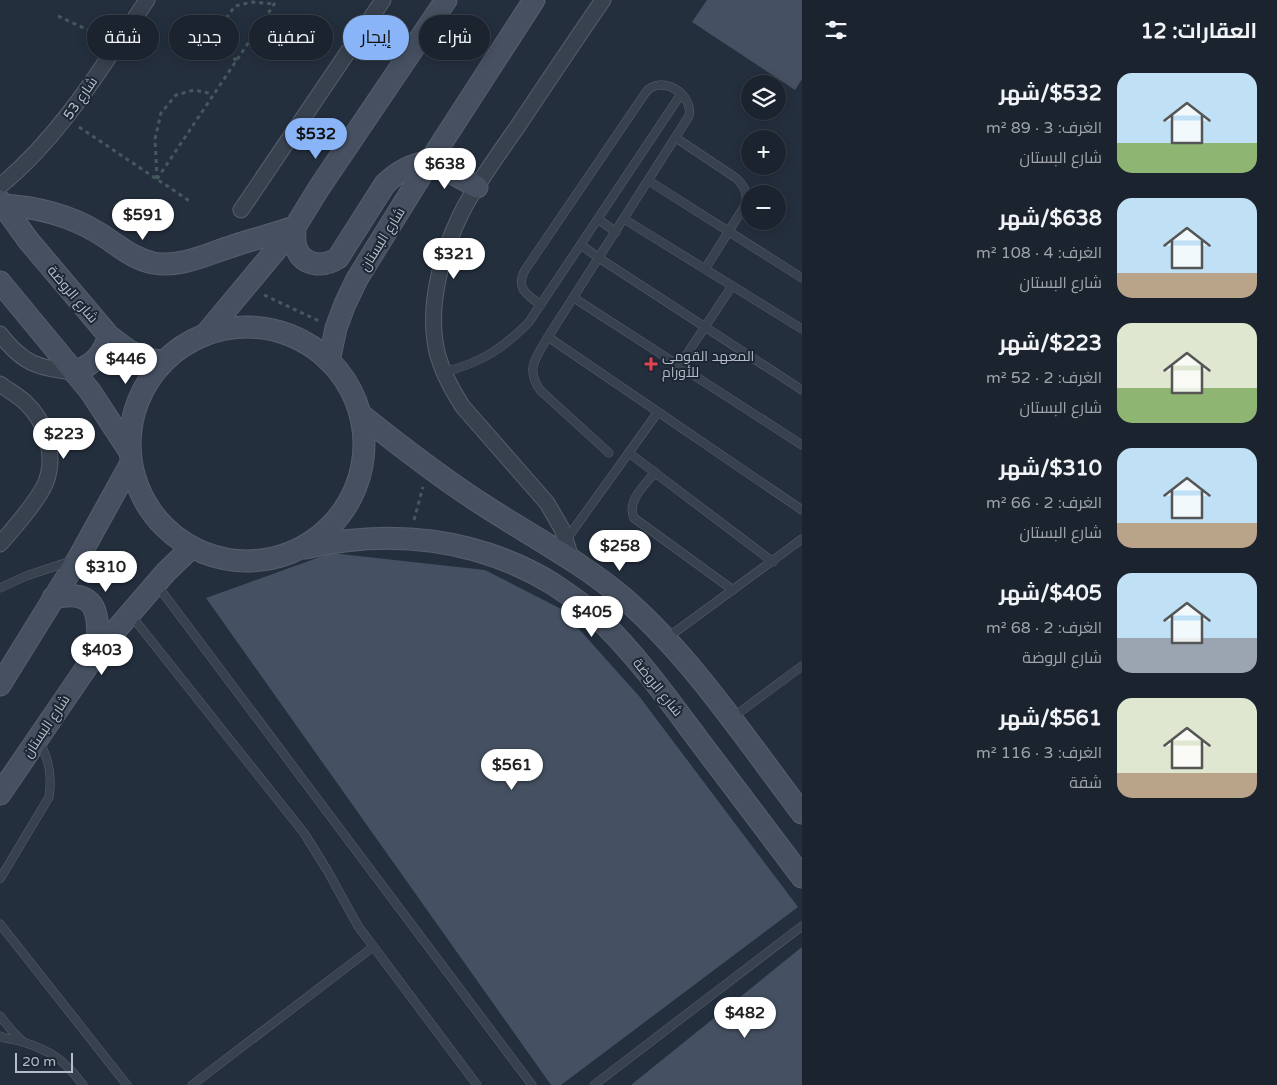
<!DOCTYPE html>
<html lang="ar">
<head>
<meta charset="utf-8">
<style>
	:root { --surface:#1b232e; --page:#282f3a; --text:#f1f3f6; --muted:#a0a4aa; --line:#39404a; --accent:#8ab4f8 }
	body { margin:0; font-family:"Varela Round",Cairo,sans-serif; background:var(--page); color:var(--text); direction:rtl; height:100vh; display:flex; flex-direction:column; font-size:19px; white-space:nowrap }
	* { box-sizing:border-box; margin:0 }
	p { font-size:16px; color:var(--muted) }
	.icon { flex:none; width:28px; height:28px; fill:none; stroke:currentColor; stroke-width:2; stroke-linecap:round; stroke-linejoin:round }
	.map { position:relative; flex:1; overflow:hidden; direction:ltr }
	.panel { display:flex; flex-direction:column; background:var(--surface); width:475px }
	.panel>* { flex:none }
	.top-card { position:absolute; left:15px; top:15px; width:475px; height:45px; direction:rtl; display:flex; gap:10px }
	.tools { position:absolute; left:741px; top:75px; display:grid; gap:10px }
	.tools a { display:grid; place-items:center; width:45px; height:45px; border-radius:50%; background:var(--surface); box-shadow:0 2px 12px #0003,0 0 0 1px var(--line); font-size:25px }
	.scale { position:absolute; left:15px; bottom:12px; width:58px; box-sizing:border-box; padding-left:5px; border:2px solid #b4bcc9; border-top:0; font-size:14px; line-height:18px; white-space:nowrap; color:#b4bcc9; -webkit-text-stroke:4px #1d2633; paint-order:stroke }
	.price { position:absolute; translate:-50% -42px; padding:0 11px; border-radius:18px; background:#fff; color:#222; font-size:16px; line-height:32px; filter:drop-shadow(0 1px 2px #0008) }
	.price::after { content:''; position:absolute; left:50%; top:30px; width:15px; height:11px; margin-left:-8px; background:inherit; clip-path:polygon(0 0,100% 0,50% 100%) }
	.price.active { background:var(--accent); color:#111 }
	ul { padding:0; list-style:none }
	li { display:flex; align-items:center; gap:15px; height:125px; padding:0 20px }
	li span { display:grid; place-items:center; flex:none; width:140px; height:100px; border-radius:15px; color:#555 }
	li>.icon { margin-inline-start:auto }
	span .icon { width:60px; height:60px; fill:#fffc; stroke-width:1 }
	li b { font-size:21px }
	h2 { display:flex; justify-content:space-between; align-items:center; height:60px; padding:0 20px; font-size:21px }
	.chip { padding:0 18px; border-radius:22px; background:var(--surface); box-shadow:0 2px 12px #0003,0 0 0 1px var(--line); font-size:18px; line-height:45px }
	.chip.active { background:var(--accent); color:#111 }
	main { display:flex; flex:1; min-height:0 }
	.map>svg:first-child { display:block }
	.building { fill:#455162 }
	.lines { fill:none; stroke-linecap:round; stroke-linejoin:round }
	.lane-casing { stroke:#565f6c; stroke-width:9 }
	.street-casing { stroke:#565f6c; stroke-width:17 }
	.secondary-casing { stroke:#565f6c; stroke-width:23 }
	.path { stroke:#44595c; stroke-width:3; stroke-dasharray:4 4; stroke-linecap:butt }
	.lane { stroke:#38414e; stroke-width:8 }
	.street { stroke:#38414e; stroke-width:15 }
	.secondary { stroke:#465061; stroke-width:21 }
	.health-dot { fill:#e0444e; stroke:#1d2633; stroke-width:2 }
	.labels { text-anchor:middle; stroke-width:4; stroke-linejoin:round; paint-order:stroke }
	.street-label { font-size:14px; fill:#b4bcc9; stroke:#1d2633 }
	.poi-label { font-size:14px; fill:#b4bcc9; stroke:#1d2633; text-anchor:start }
</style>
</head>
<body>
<main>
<section class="panel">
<h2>العقارات: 12<svg class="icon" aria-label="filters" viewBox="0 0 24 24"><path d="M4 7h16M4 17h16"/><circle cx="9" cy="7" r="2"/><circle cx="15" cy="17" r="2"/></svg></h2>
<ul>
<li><span style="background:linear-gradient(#bfe0f5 70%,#8fb573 0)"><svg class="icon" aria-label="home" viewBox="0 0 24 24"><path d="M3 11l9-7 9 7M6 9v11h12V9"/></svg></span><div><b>$532/شهر</b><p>الغرف: 3 · 89 m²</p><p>شارع البستان</p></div></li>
<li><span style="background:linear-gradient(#bfe0f5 75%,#b9a48a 0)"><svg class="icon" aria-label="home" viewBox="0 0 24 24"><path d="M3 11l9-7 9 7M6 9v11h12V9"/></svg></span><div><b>$638/شهر</b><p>الغرف: 4 · 108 m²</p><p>شارع البستان</p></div></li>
<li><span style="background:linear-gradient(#dfe7d0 65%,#8fb573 0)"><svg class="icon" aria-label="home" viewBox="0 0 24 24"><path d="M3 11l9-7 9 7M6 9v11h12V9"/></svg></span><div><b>$223/شهر</b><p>الغرف: 2 · 52 m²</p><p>شارع البستان</p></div></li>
<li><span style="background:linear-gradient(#bfe0f5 75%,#b9a48a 0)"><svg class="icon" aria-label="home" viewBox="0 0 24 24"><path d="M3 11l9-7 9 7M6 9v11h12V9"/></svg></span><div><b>$310/شهر</b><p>الغرف: 2 · 66 m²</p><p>شارع البستان</p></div></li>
<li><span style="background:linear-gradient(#bfe0f5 65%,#9aa5b1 0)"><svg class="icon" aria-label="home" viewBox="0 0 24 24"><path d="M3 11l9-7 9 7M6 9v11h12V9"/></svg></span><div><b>$405/شهر</b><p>الغرف: 2 · 68 m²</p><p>شارع الروضة</p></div></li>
<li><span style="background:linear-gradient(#dfe7d0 75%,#b9a48a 0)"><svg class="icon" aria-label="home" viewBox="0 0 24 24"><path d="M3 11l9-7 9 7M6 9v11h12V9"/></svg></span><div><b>$561/شهر</b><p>الغرف: 3 · 116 m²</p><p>شقة</p></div></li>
</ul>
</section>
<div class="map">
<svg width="802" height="1085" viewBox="0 0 802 1085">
	<rect width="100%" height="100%" fill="#242f3e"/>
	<g class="building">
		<polygon points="707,0 802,0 802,79 795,90 692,22"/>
		<polygon points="331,553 485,570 561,609 639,696 798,907 561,1085 551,1085 206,598"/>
		<polygon points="802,947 802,1085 631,1085"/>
	</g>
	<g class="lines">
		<g class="lane-casing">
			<g id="lane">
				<path d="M676,138L736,178C745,186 749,196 744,207L705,269"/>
				<polyline points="649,181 802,278"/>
				<polyline points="598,219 616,232"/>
				<polyline points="624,219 802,329"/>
				<polyline points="581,245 599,258 802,390"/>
				<polyline points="574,298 802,445"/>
				<path d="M541,305C527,295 515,288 525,270L646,92C661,74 694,94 689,116L548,337C537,356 524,369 541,391L609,453"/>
				<polyline points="548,337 802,510"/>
				<polyline points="679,366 732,286"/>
				<path d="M444,372C480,363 503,349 529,322L681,94"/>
				<polyline points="629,453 773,562"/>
				<path d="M655,472C645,485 626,501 634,518L733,590"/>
				<polyline points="566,540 658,412"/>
				<polyline points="157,585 532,1085"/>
				<polyline points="0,588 26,576 71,561"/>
				<polyline points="130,614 304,833 327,870 358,926 477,1085"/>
				<polyline points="667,638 802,539"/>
				<polyline points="732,718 802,666"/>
				<path d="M0,879L49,797C52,777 50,760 39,742"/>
				<polyline points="0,924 127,1085"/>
				<polyline points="0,1016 12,1031 22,1041"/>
				<path d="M0,1036C7,1040 15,1039 23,1042C52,1051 65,1061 83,1085"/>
				<polyline points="192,1085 373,947"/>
				<polyline points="594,1085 802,926"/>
			</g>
		</g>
		<g class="street-casing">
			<g id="street">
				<path d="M0,186C62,135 103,65 147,0"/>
				<polyline points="241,210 383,0"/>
				<path d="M0,334C24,365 37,367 74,372"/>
				<path d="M0,384C8,390 17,395 25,402C46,421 56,455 46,482C38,501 14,528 0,544"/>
				<path d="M571,558L562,529L547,503L463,407C452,390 442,372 437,352C426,304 443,248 465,206C481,178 500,152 518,126C546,84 574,42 603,0"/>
			</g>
		</g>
		<g class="secondary-casing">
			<g id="secondary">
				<polyline points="0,201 28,240 109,336 129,351 152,360 164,361"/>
				<path d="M3,205C37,207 67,214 97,232C116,243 130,258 153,263C181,268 207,254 233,246C254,239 274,234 295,227C295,233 294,241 296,247C302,266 323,268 338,258L385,184C398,171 411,164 430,161L477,187"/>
				<polyline points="0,282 90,391 130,452"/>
				<circle cx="247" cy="444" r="117"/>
				<polyline points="205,335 295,227 319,188 446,0"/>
				<polyline points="329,361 336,328 345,304 357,279 430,161 534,0"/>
				<path d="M74,372C93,365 103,355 109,336"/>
				<path d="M360,414C400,446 441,478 485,506C533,537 583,563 626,600C694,660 747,741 802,813"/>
				<path d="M305,548C390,528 478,538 553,584C568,594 583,604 596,616C634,652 666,696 697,738C732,784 767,831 802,877"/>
				<path d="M53,598C100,587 99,616 97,652"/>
				<polyline points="0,685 78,559 131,463"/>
				<polyline points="0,794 97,652 166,572 192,547"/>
			</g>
		</g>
		<g class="path">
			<polyline points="58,16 90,31 107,32"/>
			<polyline points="236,61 222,39 222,24 235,6 252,2 274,4"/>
			<polyline points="79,127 191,202"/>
			<polyline points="157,179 277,0"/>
			<polyline points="157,179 155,139 161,113 176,95 194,90 213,94"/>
			<polyline points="264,295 319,321"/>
			<polyline points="414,520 423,487"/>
		</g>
		<use href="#lane" class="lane"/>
		<use href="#street" class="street"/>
		<use href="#secondary" class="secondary"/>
	</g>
	<path class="health-dot" d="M648.5 356.5h5v5h5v5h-5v5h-5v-5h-5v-5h5z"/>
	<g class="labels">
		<g class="street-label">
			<text transform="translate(80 98) rotate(-55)" y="5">شارع 53</text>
			<text transform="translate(382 239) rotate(-58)" y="5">شارع البستان</text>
			<text transform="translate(73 294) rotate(50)" y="5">شارع الروضة</text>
			<text transform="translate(658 687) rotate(51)" y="5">شارع الروضة</text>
			<text transform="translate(46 726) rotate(-56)" y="5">شارع البستان</text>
		</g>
		<g class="poi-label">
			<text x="662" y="361">المعهد القومى<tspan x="662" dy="16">للأورام</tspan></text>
		</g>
	</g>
</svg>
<div class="tools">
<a><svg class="icon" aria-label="layers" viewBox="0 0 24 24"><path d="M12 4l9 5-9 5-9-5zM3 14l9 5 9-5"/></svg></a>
<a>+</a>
<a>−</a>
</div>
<div class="scale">20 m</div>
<b class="price active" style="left:316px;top:160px">$532</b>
<b class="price" style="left:445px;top:190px">$638</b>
<b class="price" style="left:143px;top:241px">$591</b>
<b class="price" style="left:454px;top:280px">$321</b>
<b class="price" style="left:126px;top:385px">$446</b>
<b class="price" style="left:64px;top:460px">$223</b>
<b class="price" style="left:620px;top:572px">$258</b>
<b class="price" style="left:106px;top:593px">$310</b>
<b class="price" style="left:592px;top:638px">$405</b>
<b class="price" style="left:102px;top:676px">$403</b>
<b class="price" style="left:512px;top:791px">$561</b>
<b class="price" style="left:745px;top:1039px">$482</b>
<div class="top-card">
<a class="chip">شراء</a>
<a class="chip active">إيجار</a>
<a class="chip">تصفية</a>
<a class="chip">جديد</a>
<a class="chip">شقة</a>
</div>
</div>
</main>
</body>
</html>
